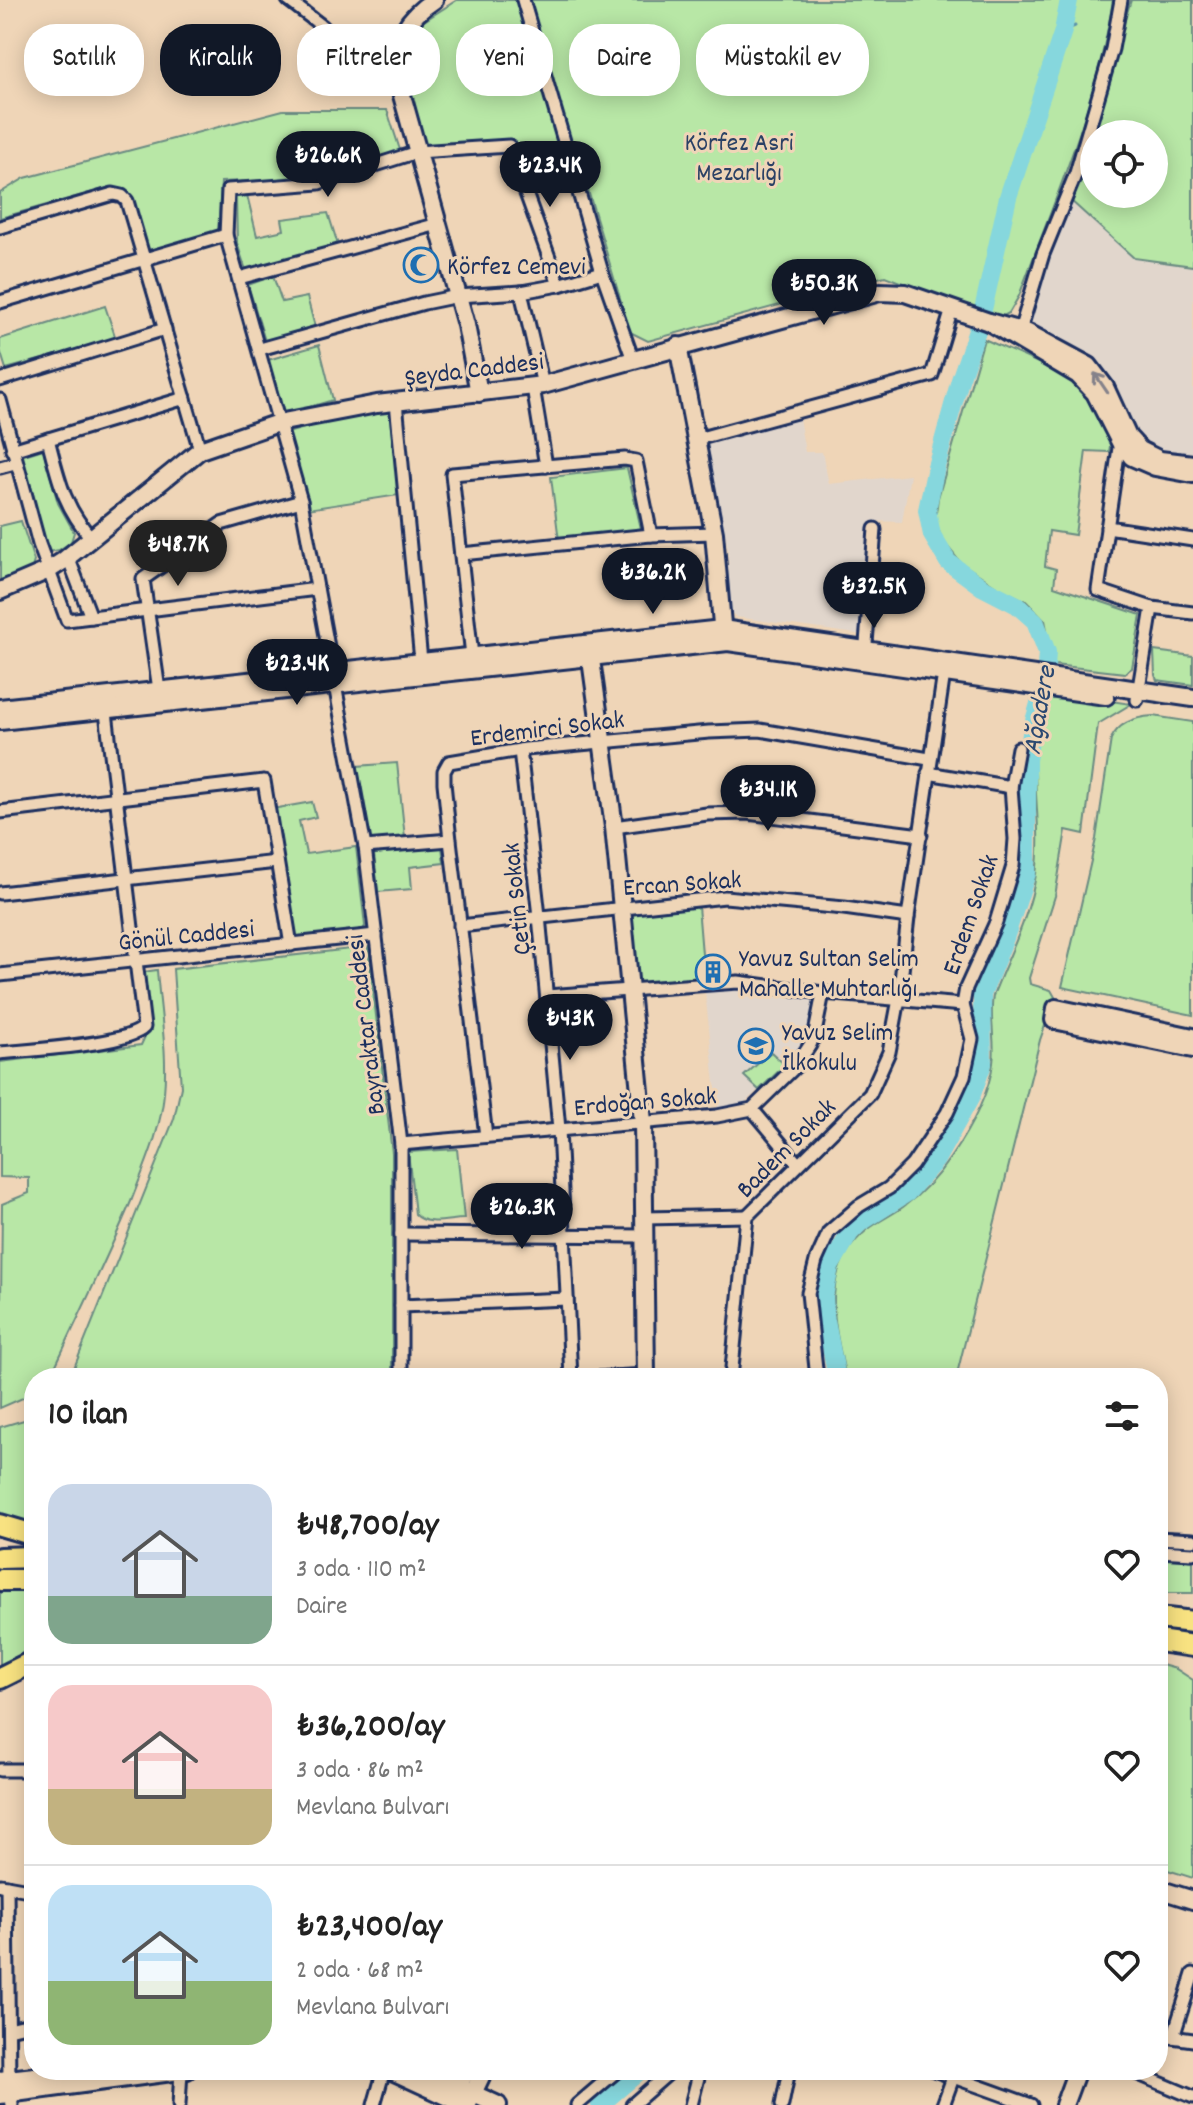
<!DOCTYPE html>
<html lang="tr">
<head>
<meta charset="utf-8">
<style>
	:root { --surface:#fff; --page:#f6f6f6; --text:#222; --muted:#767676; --line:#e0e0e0; --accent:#111827 }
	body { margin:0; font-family:Dekko,sans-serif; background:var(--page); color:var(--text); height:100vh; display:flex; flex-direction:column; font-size:30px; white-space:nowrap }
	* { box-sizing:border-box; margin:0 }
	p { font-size:26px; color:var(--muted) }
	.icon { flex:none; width:44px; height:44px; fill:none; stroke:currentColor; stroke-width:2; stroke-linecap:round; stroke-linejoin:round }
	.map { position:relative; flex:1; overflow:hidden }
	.panel { position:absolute; left:24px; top:1368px; width:1144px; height:712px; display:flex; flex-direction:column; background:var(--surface); border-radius:32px; box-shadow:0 4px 20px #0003 }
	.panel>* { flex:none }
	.banner { position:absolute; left:24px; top:24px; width:1146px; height:72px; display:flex; gap:16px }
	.controls { position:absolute; left:1080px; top:120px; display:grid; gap:16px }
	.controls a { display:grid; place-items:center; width:88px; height:88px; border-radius:50%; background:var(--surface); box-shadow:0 4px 20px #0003; font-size:40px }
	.price { position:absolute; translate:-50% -68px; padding:0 18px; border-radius:28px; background:var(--accent); color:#fff; font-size:26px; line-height:52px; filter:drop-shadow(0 2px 4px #0008) }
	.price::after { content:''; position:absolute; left:50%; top:48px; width:24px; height:18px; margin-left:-12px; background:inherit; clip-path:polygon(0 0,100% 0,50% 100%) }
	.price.selected { background:#222; color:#fff }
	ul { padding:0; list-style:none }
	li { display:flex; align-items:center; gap:24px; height:200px; padding:0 24px }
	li+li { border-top:2px solid var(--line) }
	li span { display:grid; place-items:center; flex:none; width:224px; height:160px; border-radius:24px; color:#555 }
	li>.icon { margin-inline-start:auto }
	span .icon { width:96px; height:96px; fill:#fffc; stroke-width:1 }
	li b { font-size:34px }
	h2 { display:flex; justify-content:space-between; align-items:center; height:96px; padding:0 24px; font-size:34px }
	.tag { padding:0 28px; border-radius:32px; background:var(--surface); box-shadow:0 4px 20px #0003; font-size:28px; line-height:72px }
	.tag.selected { background:var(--accent); color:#fff }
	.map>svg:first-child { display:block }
	.built { fill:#e1d6cc }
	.green { fill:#b8e7a6; stroke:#6a8b82; stroke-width:2; fill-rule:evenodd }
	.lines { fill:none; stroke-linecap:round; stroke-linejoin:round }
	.stream { stroke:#5b94aa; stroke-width:3 }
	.river { stroke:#86d7dd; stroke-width:18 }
	.street-casing { stroke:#1b2f5e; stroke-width:17 }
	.secondary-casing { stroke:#1b2f5e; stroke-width:22 }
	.highway-casing { stroke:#1b2f5e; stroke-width:26 }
	.street { stroke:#efd5b7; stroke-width:11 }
	.secondary { stroke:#efd5b7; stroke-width:16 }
	.highway { stroke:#f8e281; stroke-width:20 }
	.oneway { stroke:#85828a }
	.labels { text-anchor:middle; stroke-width:6; stroke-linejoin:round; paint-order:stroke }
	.park-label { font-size:26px; fill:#2b4165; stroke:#efd5b7 }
	.poi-label { font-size:26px; fill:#1b2f5e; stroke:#efd5b7; text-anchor:start }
	.street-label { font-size:26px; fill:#1b2f5e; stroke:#efd5b7 }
	.water-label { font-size:28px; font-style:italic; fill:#2b4871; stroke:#efd5b7 }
</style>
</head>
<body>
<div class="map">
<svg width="1193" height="2105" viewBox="0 0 1193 2105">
	<rect width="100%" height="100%" fill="#efd5b7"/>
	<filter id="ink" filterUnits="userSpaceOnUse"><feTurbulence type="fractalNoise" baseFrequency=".0125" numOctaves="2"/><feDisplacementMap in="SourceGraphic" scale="16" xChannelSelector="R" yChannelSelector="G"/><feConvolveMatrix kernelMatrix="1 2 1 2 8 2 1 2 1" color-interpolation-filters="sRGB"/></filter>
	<g filter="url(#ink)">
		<g class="built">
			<polygon points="1070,200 1134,258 1193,266 1193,459 1157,454 1142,446 1026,328 1043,270"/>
			<polygon points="799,418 805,452 822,452 829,484 910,475 902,522 871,521 863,635 736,617 729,610 728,550 707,445"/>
			<polygon points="745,990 814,1000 807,1038 797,1054 740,1107 718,1111 705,991"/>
		</g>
		<g class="green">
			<path d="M457,0H1113C1097,104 1055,199 1019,296L1009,313L996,320L885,276L648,341L630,332L582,170L523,172L512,144L423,148L400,60L410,30Z"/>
			<path d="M1131,0H1193V266L1134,258L1070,200ZM1094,134H1154V194H1094Z"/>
			<polygon points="283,110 387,110 401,153 321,178 221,182 218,233 149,256 128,192 111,187 0,218 0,193 25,178"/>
			<polygon points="247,195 257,236 284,230 282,219 328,213 338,245 246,270 237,243 236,197"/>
			<polygon points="273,276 282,302 307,297 315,327 265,341 248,285"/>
			<polygon points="105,306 116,339 6,369 0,350 0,339"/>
			<polygon points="984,339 1079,381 1112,434 1109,452 1086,451 1075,535 1049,531 1045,566 1056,569 1054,586 1141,615 1132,668 1125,673 1054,665 1045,620 1027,601 1001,589 960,562 943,541 935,521 938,498"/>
			<polygon points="319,345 333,400 283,415 268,360"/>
			<polygon points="389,411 399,495 308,509 287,433 339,418"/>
			<polygon points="43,449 58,503 74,532 71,542 59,550 48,552 43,545 21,456"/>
			<polygon points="627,468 642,533 559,541 551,477"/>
			<polygon points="21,521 34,561 32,568 0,582 0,526"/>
			<polygon points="1154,651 1193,656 1193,685 1157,680 1155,675"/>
			<path d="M1052,692L1131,704L1098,724L1084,834L1066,830L1055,896L1029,978L1030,984L1051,990L1055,997L1040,1040L956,1378H846C835,1326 818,1270 867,1230C878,1221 892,1215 903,1207C921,1194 938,1176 950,1158C968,1132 989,1095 993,1063C996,1041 989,1018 993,996C1008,957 1030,916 1036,874C1042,835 1034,797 1035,758C1035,735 1045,713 1052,692Z"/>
			<path d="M1153,716L1193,722V1015L1062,987L1096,839L1111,739C1119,722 1135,717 1153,716Z"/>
			<polygon points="397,763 405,838 368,842 357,766"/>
			<polygon points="312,802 316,817 299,821 306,854 356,847 365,926 362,933 303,940 293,933 272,809"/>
			<polygon points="442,847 444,863 410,867 412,889 378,892 374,854"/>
			<polygon points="698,906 704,978 636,984 629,913"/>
			<polygon points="368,947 392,1153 392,1378 70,1378 174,1119 181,1087 173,969"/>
			<path d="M157,970C160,1011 168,1053 164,1093C161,1130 145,1165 132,1199C108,1256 81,1311 55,1367L43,1378H34V1387L23,1398L0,1408L2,1204L29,1193V1178L0,1177V1062L141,1045L149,1028L143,972Z"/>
			<polygon points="771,1052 785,1065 759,1090 744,1076"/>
			<path d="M457,1149L464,1219C448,1219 427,1227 415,1214L408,1152Z"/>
			<polygon points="34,1417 34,1525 0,1515 0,1427"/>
			<polygon points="1158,1558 1193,1561 1193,1593 1158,1593"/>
			<polygon points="0,1590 34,1590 34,1653 0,1671"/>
			<polygon points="1158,1664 1176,1669 1193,1680 1193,1878 1158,1867"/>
		</g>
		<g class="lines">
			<polyline class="stream" points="1063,31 1075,26"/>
			<g class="river">
				<polyline points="837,1378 825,1316 824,1296 830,1267 850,1233 860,1223 907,1193 936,1160 971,1097 983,1064 982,995 1005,938 1027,873 1027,760 1032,728 1045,683 1047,652 1035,621 1017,605 982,587 948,562 932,535 927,510 936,467 960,380 981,319 1008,197 1063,31 1069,0"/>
				<polyline points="600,2105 641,2070"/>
			</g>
			<g class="street-casing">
				<g id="street">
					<polyline points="288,0 322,26 355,63 367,70 397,80"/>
					<polyline points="523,0 602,272 633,360"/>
					<polyline points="0,227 113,194 122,196 127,201 200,450"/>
					<polyline points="239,278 438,224"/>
					<polyline points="521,292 543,385"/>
					<polyline points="0,302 226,235"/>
					<polyline points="1021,336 1020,331 1043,254 1076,173 1112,49 1121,0"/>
					<polyline points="260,349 424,303 458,296 521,292 559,285 602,272"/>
					<polyline points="0,380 165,329"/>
					<polyline points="533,387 546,466"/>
					<polyline points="0,400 39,544 67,620 317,589"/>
					<polyline points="396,402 421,661"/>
					<path d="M48,439C59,481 63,505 92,539"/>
					<polyline points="697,439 932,375 952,309"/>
					<polyline points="1120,441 1098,590 1152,608 1137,700"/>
					<polyline points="12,450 185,398"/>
					<polyline points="0,467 15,463"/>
					<polyline points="1107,527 1193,540"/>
					<polyline points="461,554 651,535 714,533"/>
					<polyline points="68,557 91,617"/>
					<polyline points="1152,608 1193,613"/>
					<polyline points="472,656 452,474 625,459 636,461 651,535"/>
					<polyline points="865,656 875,529"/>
					<polyline points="159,690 143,579 221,524 301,501"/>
					<polyline points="520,750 539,916 559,1129 571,1378"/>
					<polyline points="928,773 1011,787"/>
					<polyline points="0,812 264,781 291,945"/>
					<polyline points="614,827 707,814 747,813 921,835"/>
					<polyline points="365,847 450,840"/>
					<polyline points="0,893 277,862"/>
					<polyline points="460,926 725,897 844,908 908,917"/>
					<polyline points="0,975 376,935"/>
					<polyline points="547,996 738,982 823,993 963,1005"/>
					<path d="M0,1053C29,1050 128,1045 144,1027L105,704"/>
					<polyline points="752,1109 798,1164"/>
					<polyline points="486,1136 450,840 444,783 444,771 449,762 526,749 709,732 760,730 929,759"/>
					<polyline points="401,1144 717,1116 752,1109 796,1066 810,1045 815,1033 823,993"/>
					<polyline points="644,1218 747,1216"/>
					<polyline points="401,1234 644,1236"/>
					<polyline points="401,1306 567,1299"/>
					<polyline points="401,1378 401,1144 365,847 301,501 226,235 228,190 319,183 417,152 509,146 559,285"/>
					<polyline points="595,1378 646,1375"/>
					<polyline points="731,1378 747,1216 870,1094 889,1052 899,999 908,917 944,673"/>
					<polyline points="817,1378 808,1293 816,1261 829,1232 859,1206 889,1188 912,1165 947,1113 964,1076 972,1039 963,1005 966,988 996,922 1013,866 1015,839 1011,787 1018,748"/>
					<polyline points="1158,1538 1193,1540"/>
					<polyline points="1158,1551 1193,1553"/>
					<polyline points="0,1770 34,1770"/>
					<polyline points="1,1885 34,1891"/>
					<polyline points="7,1886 9,2080 12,2105"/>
					<polyline points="9,2029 34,2023"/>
					<polyline points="1158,2035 1193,2040"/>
					<polyline points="1173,2037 1193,1974"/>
					<polyline points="934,2070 1031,2105"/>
					<polyline points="1129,2070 1193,2097"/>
					<polyline points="179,2105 181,2071"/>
					<polyline points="374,2105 384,2070"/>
					<polyline points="577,2105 618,2070"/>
					<polyline points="632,2105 672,2070"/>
					<polyline points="691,2105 700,2070"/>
					<polyline points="782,2105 789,2070"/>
					<polyline points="943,2105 955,2072"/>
				</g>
			</g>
			<g class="secondary-casing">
				<g id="secondary">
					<path d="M434,0C408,17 395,38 395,70L466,325L479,393"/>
					<polyline points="678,346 714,533 723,636"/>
					<polyline points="1193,464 1160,460 1140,450 1128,437 1105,387 1089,366 1028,333 989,322 1078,375 1095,393 1120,442 1132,457 1155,467 1193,474"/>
					<polyline points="0,591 49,570 63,561 200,450 278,423 377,404 543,385 880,292 905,293 989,322"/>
					<polyline points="589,645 614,827 643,1122 646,1378"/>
					<polyline points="0,708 722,629 1193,698"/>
					<polyline points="0,721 728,642 1106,696"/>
					<polyline points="1193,1037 1056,1008 1054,1020 1193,1049"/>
					<polyline points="1158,1889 1193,1900"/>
					<polyline points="390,2070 466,2105"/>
					<polyline points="421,2070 498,2105"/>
					<polyline points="0,2080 86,2070"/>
					<polyline points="0,2095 187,2070"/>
					<polyline points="451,2095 468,2070"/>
					<polyline points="468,2104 484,2070"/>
					<polyline points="1064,2105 1077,2070"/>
				</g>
			</g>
			<g class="highway-casing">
				<g id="highway">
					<polyline points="0,1525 34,1535"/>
					<polyline points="0,1558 34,1557"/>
					<polyline points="0,1580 34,1580"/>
					<polyline points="1158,1618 1193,1622"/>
					<polyline points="1158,1641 1193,1646"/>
					<polyline points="0,1678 34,1661"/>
				</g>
			</g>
			<use href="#street" class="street"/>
			<use href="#secondary" class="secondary"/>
			<use href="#highway" class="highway"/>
		</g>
		<defs><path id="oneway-shaft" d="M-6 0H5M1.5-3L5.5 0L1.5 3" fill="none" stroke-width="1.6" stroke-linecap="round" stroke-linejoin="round" transform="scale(2)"/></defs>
		<use class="oneway" href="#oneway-shaft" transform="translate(1101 383) rotate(-124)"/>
	</g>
	<defs>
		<g id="mosque-ring" transform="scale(1.8)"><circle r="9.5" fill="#efd5b7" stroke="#1f6fb2" stroke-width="1.5"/><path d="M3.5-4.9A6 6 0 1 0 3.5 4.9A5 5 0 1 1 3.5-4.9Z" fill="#1f6fb2"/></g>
		<g id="building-ring" transform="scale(1.8)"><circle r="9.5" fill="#efd5b7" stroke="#1f6fb2" stroke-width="1.5"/><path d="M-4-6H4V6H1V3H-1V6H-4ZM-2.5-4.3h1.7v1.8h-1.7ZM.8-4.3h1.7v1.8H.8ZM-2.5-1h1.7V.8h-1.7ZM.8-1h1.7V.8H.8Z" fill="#1f6fb2"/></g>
		<g id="school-ring" transform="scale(1.8)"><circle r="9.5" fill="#efd5b7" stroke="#1f6fb2" stroke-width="1.5"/><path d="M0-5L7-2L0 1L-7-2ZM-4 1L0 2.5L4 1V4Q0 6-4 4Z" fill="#1f6fb2"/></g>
	</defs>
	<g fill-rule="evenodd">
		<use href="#mosque-ring" x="421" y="265"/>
		<use href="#building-ring" x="713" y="972"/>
		<use href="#school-ring" x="756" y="1046"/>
	</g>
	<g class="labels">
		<g class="park-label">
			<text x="739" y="150">Körfez Asri<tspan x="739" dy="30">Mezarlığı</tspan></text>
		</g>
		<g class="poi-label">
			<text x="447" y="274">Körfez Cemevi</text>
			<text x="739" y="966">Yavuz Sultan Selim<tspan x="739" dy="30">Mahalle Muhtarlığı</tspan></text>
			<text x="782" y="1040">Yavuz Selim<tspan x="782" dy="30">İlkokulu</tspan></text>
		</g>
		<g class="street-label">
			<text transform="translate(474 368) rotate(-7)" y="9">Şeyda Caddesi</text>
			<text transform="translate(547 727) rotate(-7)" y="9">Erdemirci Sokak</text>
			<text transform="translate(682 882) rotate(-4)" y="9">Ercan Sokak</text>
			<text transform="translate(515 899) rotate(-96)" y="9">Çetin Sokak</text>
			<text transform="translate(969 914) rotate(-71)" y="9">Erdem Sokak</text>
			<text transform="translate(186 934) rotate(-6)" y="9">Gönül Caddesi</text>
			<text transform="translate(364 1025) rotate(-97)" y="9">Bayraktar Caddesi</text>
			<text transform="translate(645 1100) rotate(-5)" y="9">Erdoğan Sokak</text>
			<text transform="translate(785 1147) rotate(-45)" y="9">Badem Sokak</text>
		</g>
		<g class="water-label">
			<text transform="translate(1037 710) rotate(-80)" y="10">Ağadere</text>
		</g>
	</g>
</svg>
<div class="controls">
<a><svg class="icon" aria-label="locate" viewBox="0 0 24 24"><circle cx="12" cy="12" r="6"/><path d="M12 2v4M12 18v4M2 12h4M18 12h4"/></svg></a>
</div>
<b class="price" style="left:328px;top:199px">₺26.6K</b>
<b class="price" style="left:550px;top:209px">₺23.4K</b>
<b class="price" style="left:824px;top:327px">₺50.3K</b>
<b class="price selected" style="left:178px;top:588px">₺48.7K</b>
<b class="price" style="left:653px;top:616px">₺36.2K</b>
<b class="price" style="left:874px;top:630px">₺32.5K</b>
<b class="price" style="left:297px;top:707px">₺23.4K</b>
<b class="price" style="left:768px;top:833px">₺34.1K</b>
<b class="price" style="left:570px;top:1062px">₺43K</b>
<b class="price" style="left:522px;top:1251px">₺26.3K</b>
<div class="banner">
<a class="tag">Satılık</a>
<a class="tag selected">Kiralık</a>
<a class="tag">Filtreler</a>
<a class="tag">Yeni</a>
<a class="tag">Daire</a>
<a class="tag">Müstakil ev</a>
</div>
<section class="panel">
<h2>10 ilan<svg class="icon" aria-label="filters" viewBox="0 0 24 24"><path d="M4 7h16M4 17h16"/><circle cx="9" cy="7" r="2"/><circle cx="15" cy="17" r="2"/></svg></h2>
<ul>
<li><span style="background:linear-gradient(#c9d6e8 70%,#7fa58c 0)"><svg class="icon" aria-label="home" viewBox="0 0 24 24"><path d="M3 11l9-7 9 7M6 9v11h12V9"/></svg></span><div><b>₺48,700/ay</b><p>3 oda · 110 m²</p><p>Daire</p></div><svg class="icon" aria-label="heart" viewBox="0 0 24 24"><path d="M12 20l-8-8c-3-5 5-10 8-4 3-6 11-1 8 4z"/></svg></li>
<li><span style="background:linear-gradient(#f6c9c9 65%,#c2b280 0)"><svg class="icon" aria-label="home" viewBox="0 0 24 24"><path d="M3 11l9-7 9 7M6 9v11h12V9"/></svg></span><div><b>₺36,200/ay</b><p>3 oda · 86 m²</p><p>Mevlana Bulvarı</p></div><svg class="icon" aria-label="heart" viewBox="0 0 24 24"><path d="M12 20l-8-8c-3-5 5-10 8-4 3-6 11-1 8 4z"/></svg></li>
<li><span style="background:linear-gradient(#bfe0f5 60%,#8fb573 0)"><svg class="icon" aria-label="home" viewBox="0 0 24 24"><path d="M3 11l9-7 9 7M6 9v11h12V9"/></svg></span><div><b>₺23,400/ay</b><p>2 oda · 68 m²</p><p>Mevlana Bulvarı</p></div><svg class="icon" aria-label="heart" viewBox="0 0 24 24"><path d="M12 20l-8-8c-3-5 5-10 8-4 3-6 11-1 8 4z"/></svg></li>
</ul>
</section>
</div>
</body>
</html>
